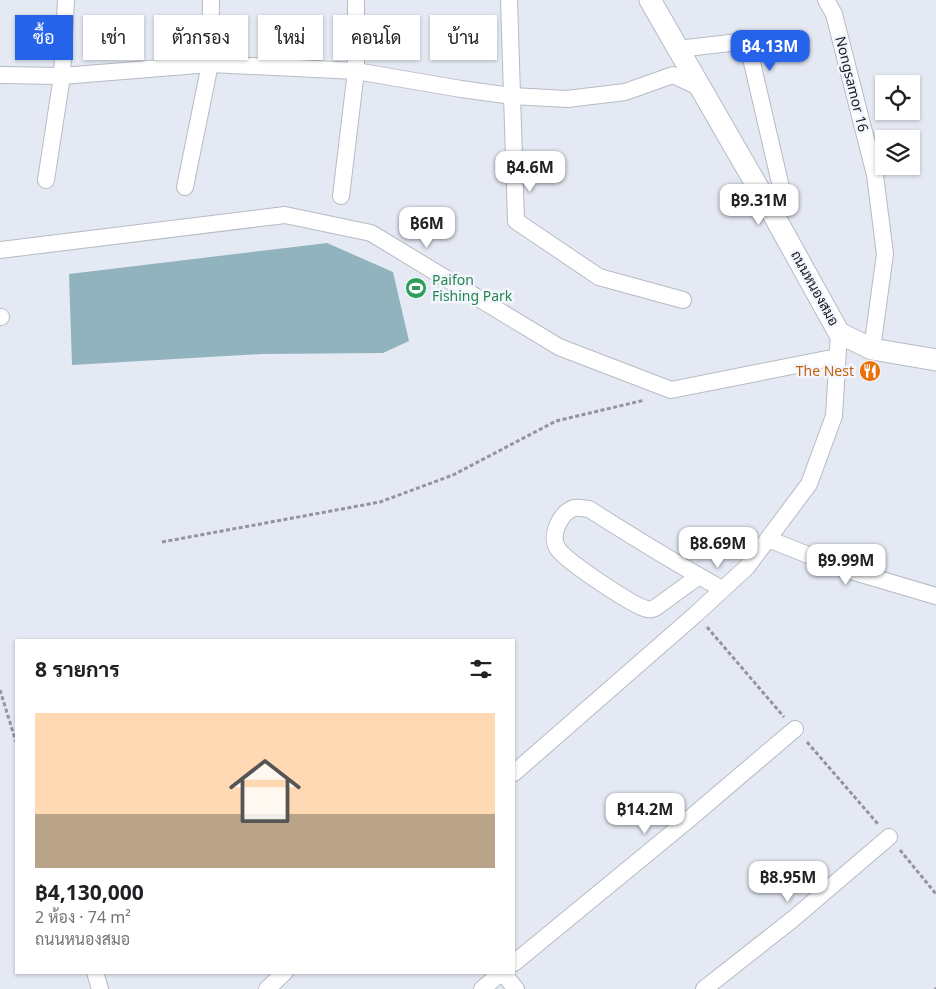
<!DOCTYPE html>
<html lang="th">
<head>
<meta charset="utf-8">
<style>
	:root { --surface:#fff; --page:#f6f6f6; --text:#202124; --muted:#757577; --line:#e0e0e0; --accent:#2563eb }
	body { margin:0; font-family:"Noto Sans",Sarabun,sans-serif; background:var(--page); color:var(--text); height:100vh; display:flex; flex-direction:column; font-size:19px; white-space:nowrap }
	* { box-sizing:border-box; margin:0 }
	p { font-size:16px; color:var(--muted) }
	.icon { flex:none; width:28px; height:28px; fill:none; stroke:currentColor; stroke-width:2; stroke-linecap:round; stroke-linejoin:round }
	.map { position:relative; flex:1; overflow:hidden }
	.panel { position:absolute; left:15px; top:639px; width:500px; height:335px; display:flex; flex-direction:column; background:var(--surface); border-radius:0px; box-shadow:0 1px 4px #0004 }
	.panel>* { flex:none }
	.banner { position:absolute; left:15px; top:15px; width:500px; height:45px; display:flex; gap:10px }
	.tools { position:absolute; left:875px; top:75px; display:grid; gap:10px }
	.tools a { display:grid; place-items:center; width:45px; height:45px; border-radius:0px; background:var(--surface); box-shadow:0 1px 4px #0004; font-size:25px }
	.price { position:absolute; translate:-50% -42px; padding:0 11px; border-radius:10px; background:#fff; color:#222; font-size:16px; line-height:32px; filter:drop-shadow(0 1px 2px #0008) }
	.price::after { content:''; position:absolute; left:50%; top:30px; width:15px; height:11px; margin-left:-8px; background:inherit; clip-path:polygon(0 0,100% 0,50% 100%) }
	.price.current { background:var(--accent); color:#fff }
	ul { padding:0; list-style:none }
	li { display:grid; align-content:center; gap:10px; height:265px; padding:0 20px }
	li+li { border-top:1px solid var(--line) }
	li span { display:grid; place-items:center; height:155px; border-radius:0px; color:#555 }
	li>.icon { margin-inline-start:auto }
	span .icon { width:90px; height:90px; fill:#fffc; stroke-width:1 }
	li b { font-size:21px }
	h2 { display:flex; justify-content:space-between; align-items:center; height:60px; padding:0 20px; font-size:21px }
	.chip { padding:0 18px; border-radius:0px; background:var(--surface); box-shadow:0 1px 4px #0004; font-size:18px; line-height:45px }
	.chip.current { background:var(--accent); color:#fff }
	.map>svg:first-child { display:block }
	.water { fill:#90b3bd }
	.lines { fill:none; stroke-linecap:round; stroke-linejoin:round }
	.minor-casing { stroke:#b6bbc4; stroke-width:18 }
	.tertiary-casing { stroke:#b6bbc4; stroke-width:23 }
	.path { stroke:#92959d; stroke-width:3; stroke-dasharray:4 2.5; stroke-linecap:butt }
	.minor { stroke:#fff; stroke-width:16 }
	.tertiary { stroke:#fff; stroke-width:21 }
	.labels { text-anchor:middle; stroke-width:5; stroke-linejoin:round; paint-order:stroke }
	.street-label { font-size:14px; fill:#191a1e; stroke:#f3f6fe }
	.leisure-label { font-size:14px; fill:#27864d; stroke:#f3f6fe; text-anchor:start }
	.food-label { font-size:14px; fill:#c56008; stroke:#f3f6fe; text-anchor:end }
</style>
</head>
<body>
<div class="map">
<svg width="936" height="989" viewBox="0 0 936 989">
	<rect width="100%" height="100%" fill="#e5e9f3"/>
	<polygon class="water" points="327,243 393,272 409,341 383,353 262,354 72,365 69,274"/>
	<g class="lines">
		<g class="minor-casing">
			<g id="minor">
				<polyline points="509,0 516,221 599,277 683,300"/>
				<polyline points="826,0 834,14 875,175 885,254 872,349"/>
				<polyline points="678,49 747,41 784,200"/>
				<polyline points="0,75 62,76 210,64 356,71 461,89 512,96 567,99 625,92 673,75 699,87"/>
				<polyline points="46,180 62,76 66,0"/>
				<polyline points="185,187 210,64 211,0"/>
				<polyline points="341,196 356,71 356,0"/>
				<polyline points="0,250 285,215 371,233 559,347 671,390 837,357"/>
				<polyline points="0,317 1,317"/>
				<polyline points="768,539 841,568 936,596"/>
				<path d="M699,576L655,608C652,609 650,610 647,609C633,606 566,561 558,549C549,536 560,513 574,508C579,507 585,509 589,509C633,537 677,564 722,589"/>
				<polyline points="514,773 696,614 747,567 809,484 834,416 839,333"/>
				<polyline points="514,963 688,820 795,729"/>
				<polyline points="95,972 100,989"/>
				<polyline points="502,972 516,989"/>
				<polyline points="267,989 285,972"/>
				<polyline points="482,989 502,972"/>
				<polyline points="704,989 793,919 889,837"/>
			</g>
		</g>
		<g class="tertiary-casing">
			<polyline id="tertiary" points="650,0 772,212 839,333 872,349 936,360"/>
		</g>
		<g class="path">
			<polyline points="162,542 380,502 453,475 556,421 645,400"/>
			<polyline points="707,627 784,717"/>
			<polyline points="0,690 16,742"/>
			<polyline points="807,742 878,824"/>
			<polyline points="900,850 936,894"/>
			<polyline points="935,989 936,988"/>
		</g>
		<use href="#minor" class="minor"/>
		<use href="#tertiary" class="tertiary"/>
	</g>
	<defs>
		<g id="stadium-disc" transform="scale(1.125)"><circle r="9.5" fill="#2e9e5b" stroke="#f3f6fe"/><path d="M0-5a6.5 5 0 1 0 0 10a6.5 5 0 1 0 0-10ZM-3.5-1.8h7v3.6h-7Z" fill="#fff"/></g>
		<g id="restaurant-disc" transform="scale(1.125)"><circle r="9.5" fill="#e8710a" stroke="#f3f6fe"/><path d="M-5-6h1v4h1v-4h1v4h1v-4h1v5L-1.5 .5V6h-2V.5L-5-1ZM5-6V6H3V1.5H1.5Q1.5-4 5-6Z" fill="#fff"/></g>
	</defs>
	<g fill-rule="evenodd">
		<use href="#stadium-disc" x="416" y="288"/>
		<use href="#restaurant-disc" x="870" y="371"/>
	</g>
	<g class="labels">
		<g class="street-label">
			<text transform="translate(852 84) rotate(76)" y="5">Nongsamor 16</text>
			<text transform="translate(815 288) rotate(61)" y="5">ถนนหนองสมอ</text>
		</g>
		<g class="leisure-label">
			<text x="432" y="285">Paifon<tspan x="432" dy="16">Fishing Park</tspan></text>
		</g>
		<g class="food-label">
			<text x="854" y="376">The Nest</text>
		</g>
	</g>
</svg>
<div class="tools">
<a><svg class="icon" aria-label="locate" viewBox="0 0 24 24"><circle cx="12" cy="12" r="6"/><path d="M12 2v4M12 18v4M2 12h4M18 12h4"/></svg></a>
<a><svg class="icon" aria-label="layers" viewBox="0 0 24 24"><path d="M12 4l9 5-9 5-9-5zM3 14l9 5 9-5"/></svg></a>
</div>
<b class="price current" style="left:770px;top:72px">฿4.13M</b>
<b class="price" style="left:530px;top:193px">฿4.6M</b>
<b class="price" style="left:759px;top:226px">฿9.31M</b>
<b class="price" style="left:427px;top:249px">฿6M</b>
<b class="price" style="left:718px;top:569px">฿8.69M</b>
<b class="price" style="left:846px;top:586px">฿9.99M</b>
<b class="price" style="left:645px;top:835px">฿14.2M</b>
<b class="price" style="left:788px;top:903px">฿8.95M</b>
<div class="banner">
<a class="chip current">ซื้อ</a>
<a class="chip">เช่า</a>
<a class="chip">ตัวกรอง</a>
<a class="chip">ใหม่</a>
<a class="chip">คอนโด</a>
<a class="chip">บ้าน</a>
</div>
<section class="panel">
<h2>8 รายการ<svg class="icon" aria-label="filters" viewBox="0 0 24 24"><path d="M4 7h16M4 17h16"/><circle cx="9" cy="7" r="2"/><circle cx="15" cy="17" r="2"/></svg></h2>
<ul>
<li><span style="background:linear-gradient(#ffd9b3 65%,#b9a48a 0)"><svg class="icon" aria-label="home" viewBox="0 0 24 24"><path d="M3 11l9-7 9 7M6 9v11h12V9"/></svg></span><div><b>฿4,130,000</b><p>2 ห้อง · 74 m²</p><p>ถนนหนองสมอ</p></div></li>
</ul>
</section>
</div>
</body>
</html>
